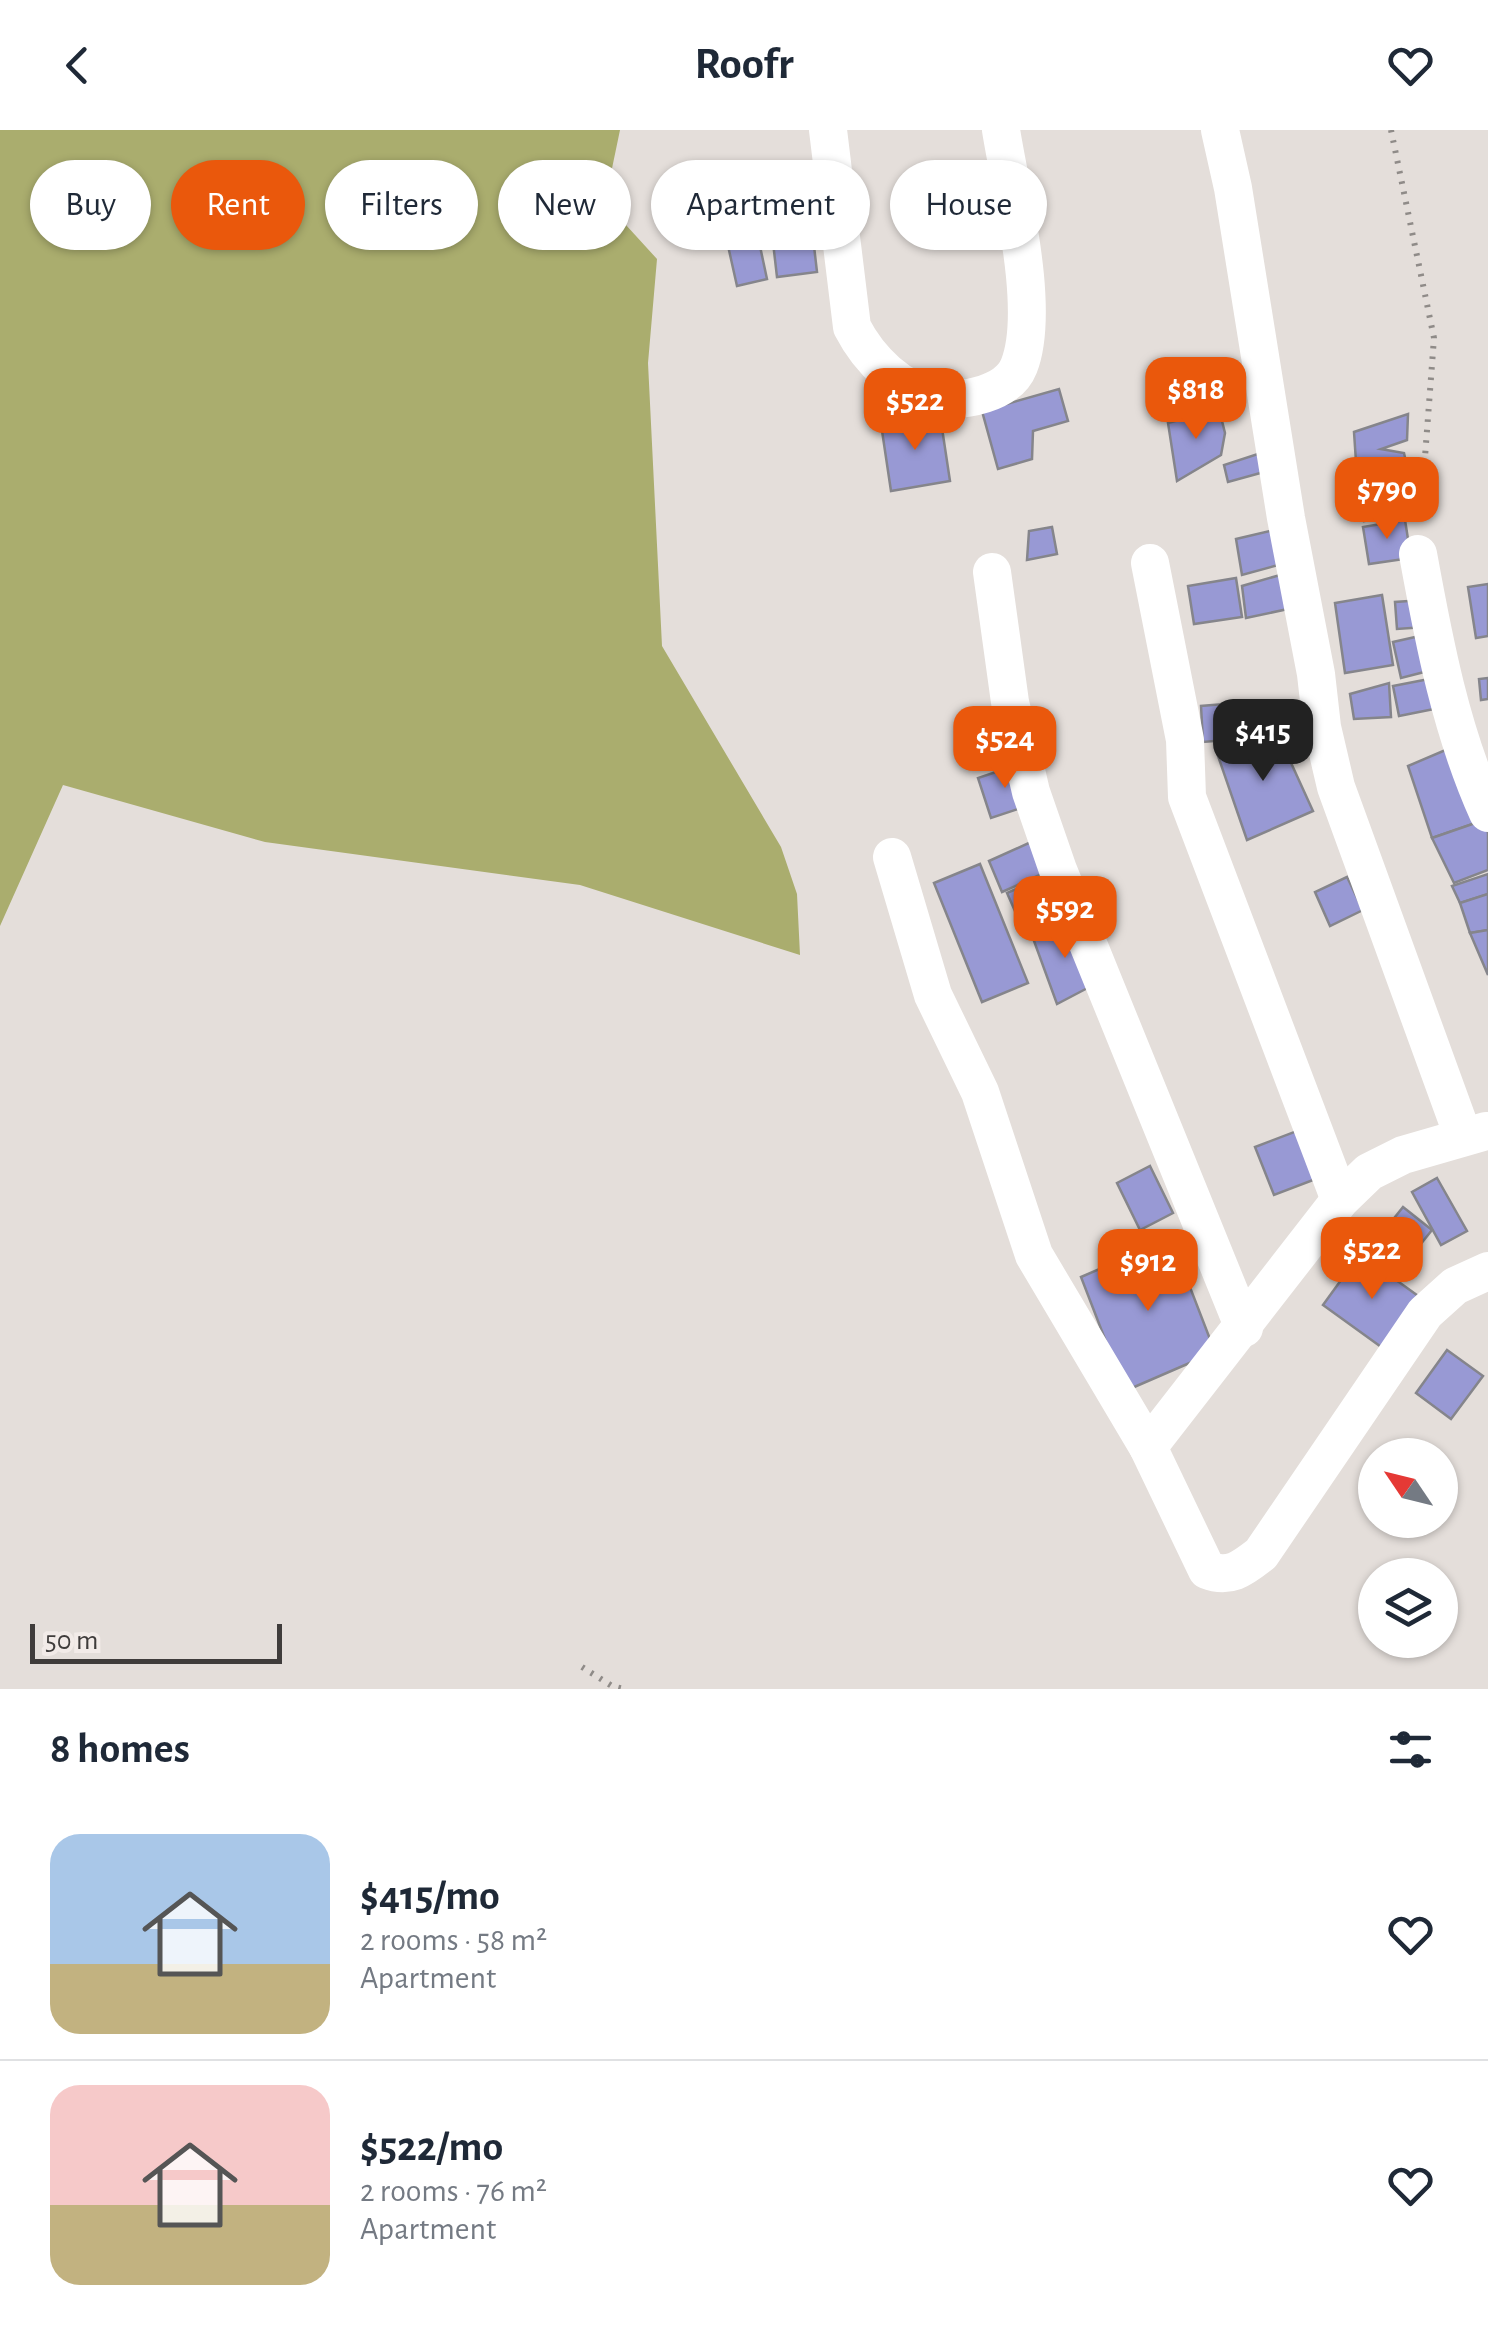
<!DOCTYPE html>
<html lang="en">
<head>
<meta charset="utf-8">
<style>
	:root { --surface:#fff; --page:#f6f6f7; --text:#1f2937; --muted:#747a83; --line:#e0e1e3; --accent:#ea580c }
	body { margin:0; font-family:"Alegreya Sans",sans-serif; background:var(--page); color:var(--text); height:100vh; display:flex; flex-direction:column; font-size:38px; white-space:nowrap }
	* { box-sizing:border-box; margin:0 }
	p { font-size:32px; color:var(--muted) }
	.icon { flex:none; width:55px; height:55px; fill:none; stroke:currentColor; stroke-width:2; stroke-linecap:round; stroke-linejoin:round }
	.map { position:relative; height:1559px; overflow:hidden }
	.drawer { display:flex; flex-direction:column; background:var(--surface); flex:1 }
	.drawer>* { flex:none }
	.top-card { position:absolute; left:30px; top:30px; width:1430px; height:90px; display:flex; gap:20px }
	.needle { width:65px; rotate:305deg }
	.buttons { position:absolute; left:1358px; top:1308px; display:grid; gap:20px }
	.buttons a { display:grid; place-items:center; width:100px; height:100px; border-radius:50%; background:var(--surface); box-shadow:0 2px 8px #0004; font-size:50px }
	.scale { position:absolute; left:30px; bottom:25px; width:252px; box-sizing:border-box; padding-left:10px; border:5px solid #3f3c3b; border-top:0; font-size:28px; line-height:35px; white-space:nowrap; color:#3f3c3b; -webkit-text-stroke:8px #f2ebe8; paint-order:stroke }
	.price { position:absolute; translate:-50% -85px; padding:0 22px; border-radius:20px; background:var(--accent); color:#fff; font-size:32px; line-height:65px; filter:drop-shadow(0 2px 5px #0008) }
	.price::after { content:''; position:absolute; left:50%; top:60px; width:30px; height:22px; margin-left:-15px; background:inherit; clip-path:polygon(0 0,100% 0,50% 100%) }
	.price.selected { background:#222; color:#fff }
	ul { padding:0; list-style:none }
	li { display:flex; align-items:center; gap:30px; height:250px; padding:0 50px }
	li+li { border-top:2px solid var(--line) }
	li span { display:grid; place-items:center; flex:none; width:280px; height:200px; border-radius:30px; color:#555 }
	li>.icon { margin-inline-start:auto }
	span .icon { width:120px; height:120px; fill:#fffc; stroke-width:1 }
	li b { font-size:42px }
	h2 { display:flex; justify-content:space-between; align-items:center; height:120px; padding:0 50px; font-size:42px }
	.tag { padding:0 35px; border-radius:45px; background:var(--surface); box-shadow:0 2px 8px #0004; font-size:35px; line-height:90px }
	.tag.selected { background:var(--accent); color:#fff }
	header { display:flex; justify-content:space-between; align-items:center; height:130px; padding:0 50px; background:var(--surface); font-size:45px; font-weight:700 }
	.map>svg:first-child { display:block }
	.forest { fill:#aaad6e }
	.building { fill:#9899d4; stroke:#85858b; stroke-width:2.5 }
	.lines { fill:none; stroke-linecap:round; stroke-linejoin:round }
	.path { stroke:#8f8b88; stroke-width:6; stroke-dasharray:2.5 8; stroke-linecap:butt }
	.minor { stroke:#fff; stroke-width:38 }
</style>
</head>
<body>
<header><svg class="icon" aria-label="back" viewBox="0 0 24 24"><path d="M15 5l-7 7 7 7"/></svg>Roofr<svg class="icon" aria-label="heart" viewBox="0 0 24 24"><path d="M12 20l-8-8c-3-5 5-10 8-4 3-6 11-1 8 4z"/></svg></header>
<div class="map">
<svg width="1488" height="1559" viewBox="0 0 1488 1559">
	<rect width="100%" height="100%" fill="#e4deda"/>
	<polygon class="forest" points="0,0 620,0 605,72 657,129 648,233 662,516 781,717 797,764 800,825 580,755 265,712 63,655 0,796"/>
	<g class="building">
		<polygon points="805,38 817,142 777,147 765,43"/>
		<polygon points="745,46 767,149 737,156 714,53"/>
		<polygon points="1059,259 1068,291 1033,301 1032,329 998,339 982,281"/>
		<polygon points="1219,279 1225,303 1221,325 1177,351 1168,293"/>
		<polygon points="1408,284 1407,310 1381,319 1404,323 1409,345 1357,347 1354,302"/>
		<polygon points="940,285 950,351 891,361 881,294"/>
		<polygon points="1264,322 1264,342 1228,352 1224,335"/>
		<polygon points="1399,346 1406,384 1364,391 1358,353"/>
		<polygon points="1405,390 1411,428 1369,434 1363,397"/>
		<polygon points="1052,397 1057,424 1027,430 1029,401"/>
		<polygon points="1283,398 1289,432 1242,445 1236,409"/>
		<polygon points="1280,445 1288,479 1246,488 1242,456"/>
		<polygon points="1236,448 1242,487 1194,494 1188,456"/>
		<polygon points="1488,454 1488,506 1476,508 1468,457"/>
		<polygon points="1382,465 1393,535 1345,543 1335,473"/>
		<polygon points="1423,470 1425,497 1397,499 1395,472"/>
		<polygon points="1424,505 1432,540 1401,548 1393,512"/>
		<polygon points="1488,548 1488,569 1481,570 1479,549"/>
		<polygon points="1429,549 1434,579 1399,586 1393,556"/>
		<polygon points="1389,553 1391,587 1354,589 1350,564"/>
		<polygon points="1224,574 1226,610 1203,612 1201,576"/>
		<polygon points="1276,600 1313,681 1247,710 1217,623"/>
		<polygon points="1455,616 1484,690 1432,708 1408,636"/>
		<polygon points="1020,634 1033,674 991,688 978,648"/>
		<polygon points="1484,690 1488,703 1488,740 1454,753 1432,708"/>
		<polygon points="1042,707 1055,738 1002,762 989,731"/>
		<polygon points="980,734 1028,853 982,872 934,753"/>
		<polygon points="1057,741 1060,780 1022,797 1007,763"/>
		<polygon points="1488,744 1488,764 1460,773 1452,756"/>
		<polygon points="1347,747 1363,780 1330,796 1315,762"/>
		<polygon points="1488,764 1488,800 1470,803 1460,773"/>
		<polygon points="1077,792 1099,852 1057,874 1030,800 1047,794 1051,806"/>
		<polygon points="1488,800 1488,845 1470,803"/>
		<polygon points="1302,999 1321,1047 1274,1065 1255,1017"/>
		<polygon points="1150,1036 1173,1083 1140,1100 1117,1053"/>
		<polygon points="1437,1048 1467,1101 1441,1115 1412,1062"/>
		<polygon points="1403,1077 1432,1100 1408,1130 1379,1107"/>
		<polygon points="1171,1108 1215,1222 1125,1261 1081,1147"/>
		<polygon points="1360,1124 1421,1168 1384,1219 1323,1175"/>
		<polygon points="1447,1220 1483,1246 1451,1289 1416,1263"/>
	</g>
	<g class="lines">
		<g class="path">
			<polyline points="1391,0 1434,208 1420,393"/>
			<polyline points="582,1537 612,1556 624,1559"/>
		</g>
		<g class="minor">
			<path d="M828,0L852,197C869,230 900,261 938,268C964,272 1008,264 1019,236C1041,180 1011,62 1001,0"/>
			<polyline points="1220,0 1233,58 1286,388 1316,544 1322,597 1336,657 1463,1006"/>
			<path d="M1418,424C1434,512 1451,601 1488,683"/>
			<polyline points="1150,433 1185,610 1187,667 1340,1070"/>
			<polyline points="992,442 1010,572 1031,662 1058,740 1244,1198"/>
			<path d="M892,727L933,865L980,962L1034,1125L1148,1317L1207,1440C1230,1449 1243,1438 1261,1424L1425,1183L1455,1156L1488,1141"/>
			<polyline points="1148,1317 1340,1070 1369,1042 1403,1025 1486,1001"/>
		</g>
	</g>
</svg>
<div class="buttons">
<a><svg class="needle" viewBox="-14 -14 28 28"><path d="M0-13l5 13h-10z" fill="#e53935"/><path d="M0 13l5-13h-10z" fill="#747a83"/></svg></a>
<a><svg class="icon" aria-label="layers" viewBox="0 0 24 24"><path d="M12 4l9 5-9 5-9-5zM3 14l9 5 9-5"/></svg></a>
</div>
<div class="scale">50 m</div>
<b class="price" style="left:1196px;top:312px">$818</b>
<b class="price" style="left:915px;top:323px">$522</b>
<b class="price" style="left:1387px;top:412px">$790</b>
<b class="price selected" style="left:1263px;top:654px">$415</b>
<b class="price" style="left:1005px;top:661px">$524</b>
<b class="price" style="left:1065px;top:831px">$592</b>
<b class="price" style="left:1372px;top:1172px">$522</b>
<b class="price" style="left:1148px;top:1184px">$912</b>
<div class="top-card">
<a class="tag">Buy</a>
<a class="tag selected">Rent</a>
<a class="tag">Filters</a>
<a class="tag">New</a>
<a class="tag">Apartment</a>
<a class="tag">House</a>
</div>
</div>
<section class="drawer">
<h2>8 homes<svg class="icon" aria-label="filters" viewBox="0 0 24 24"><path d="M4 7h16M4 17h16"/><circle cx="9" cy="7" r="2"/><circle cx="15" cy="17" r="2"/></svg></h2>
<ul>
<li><span style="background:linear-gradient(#a9c7e8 65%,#c2b280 0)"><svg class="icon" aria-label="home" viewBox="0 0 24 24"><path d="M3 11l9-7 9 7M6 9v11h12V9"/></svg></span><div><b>$415/mo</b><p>2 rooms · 58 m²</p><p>Apartment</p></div><svg class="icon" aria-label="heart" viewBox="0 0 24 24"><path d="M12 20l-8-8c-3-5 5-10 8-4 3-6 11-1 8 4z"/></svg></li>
<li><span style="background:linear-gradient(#f6c9c9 60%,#c2b280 0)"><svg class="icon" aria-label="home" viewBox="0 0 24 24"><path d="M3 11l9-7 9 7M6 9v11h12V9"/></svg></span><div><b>$522/mo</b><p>2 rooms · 76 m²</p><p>Apartment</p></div><svg class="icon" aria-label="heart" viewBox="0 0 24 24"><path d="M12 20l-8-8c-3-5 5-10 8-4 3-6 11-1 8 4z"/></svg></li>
</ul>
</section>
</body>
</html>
